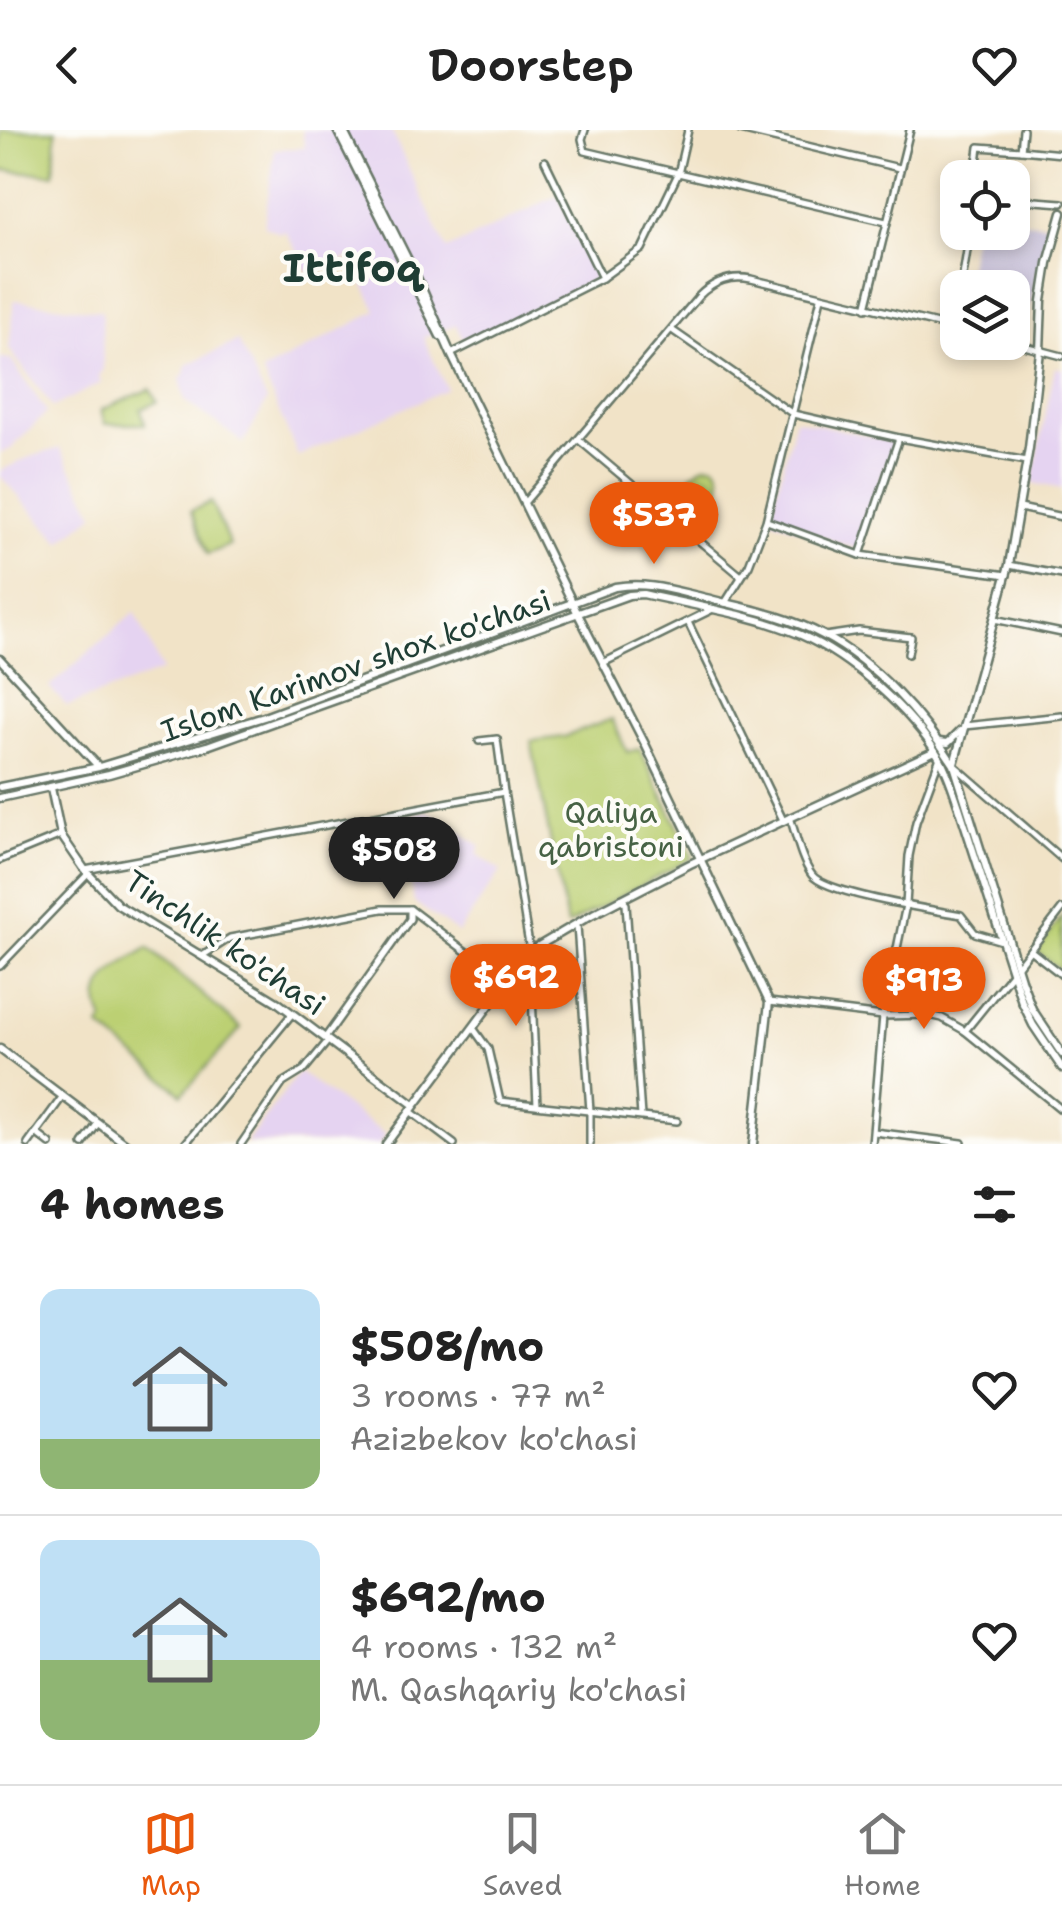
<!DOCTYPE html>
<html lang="en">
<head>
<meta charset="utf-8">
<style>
	:root { --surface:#fff; --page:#f6f6f6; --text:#222; --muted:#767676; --line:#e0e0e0; --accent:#ea580c }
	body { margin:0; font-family:"Shantell Sans",sans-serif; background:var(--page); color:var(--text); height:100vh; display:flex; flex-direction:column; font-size:38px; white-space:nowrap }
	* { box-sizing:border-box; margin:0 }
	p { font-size:32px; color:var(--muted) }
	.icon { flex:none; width:55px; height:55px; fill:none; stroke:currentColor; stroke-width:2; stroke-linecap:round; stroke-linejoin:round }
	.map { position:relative; height:1014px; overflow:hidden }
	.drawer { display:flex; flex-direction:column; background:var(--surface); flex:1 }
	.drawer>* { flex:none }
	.controls { position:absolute; left:940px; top:30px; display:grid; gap:20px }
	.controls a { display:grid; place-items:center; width:90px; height:90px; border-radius:20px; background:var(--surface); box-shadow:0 5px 15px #0003; font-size:50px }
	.price { position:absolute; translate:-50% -85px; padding:0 22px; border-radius:35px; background:var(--accent); color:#fff; font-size:32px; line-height:65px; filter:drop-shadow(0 2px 5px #0008) }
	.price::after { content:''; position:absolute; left:50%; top:60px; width:30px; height:22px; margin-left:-15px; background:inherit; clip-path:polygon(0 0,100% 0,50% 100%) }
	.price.current { background:#222; color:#fff }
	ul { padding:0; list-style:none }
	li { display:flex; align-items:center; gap:30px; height:250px; padding:0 40px }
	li+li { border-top:2px solid var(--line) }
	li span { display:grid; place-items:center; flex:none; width:280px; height:200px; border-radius:20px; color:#555 }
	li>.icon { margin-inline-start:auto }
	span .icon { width:120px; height:120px; fill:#fffc; stroke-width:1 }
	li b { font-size:42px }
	h2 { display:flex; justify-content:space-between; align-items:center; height:120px; padding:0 40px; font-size:42px }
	header { display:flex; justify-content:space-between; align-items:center; height:130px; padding:0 40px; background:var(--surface); font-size:45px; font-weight:600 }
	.menu { display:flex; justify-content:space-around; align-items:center; height:140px; border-top:2px solid var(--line); background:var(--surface); font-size:28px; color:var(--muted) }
	.menu a { display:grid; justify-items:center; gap:5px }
	.menu .current { color:var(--accent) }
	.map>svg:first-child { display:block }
	.built { fill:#e5d3f1 }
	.industrial { fill:#c7c0d9 }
	.green { fill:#bcd073; stroke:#6e8654; stroke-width:2.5 }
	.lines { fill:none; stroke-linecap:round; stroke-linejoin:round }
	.street-casing { stroke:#687767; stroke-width:10 }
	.secondary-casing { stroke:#687767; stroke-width:11 }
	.street { stroke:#fff; stroke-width:5 }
	.secondary { stroke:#fff; stroke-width:6 }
	.labels { text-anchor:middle; stroke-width:8; stroke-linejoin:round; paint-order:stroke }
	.street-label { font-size:30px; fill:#1f3d34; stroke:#fdfcf7 }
	.park-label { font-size:30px; fill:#466244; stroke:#fdfcf7 }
	.district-label { font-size:40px; font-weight:bold; fill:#1f3d34; stroke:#fdfcf7 }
</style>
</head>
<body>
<header><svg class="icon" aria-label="back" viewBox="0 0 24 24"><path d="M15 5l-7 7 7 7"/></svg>Doorstep<svg class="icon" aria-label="heart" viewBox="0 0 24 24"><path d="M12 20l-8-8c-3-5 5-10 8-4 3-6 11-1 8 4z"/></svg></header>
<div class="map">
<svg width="1062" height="1014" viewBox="0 0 1062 1014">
	<rect width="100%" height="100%" fill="#fdfcf7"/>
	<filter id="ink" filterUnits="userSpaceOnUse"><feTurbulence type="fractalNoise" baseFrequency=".01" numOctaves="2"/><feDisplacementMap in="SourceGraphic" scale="20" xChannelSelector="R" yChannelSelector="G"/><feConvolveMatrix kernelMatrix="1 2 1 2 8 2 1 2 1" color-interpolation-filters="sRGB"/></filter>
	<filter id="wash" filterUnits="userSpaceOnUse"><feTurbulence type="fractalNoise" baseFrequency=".0048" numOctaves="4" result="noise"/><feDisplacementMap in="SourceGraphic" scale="40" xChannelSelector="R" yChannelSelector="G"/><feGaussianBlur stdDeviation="2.25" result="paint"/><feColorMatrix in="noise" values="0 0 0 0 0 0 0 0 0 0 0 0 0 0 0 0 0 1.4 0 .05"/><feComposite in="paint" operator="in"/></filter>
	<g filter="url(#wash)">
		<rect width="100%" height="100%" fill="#f1e3c7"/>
		<g class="built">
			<polygon points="302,0 391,0 447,120 558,65 597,148 465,214 456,195 423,207 447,259 298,326 262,242 377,181 350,127 310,145 285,101 280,103 264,96 275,19 305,18"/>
			<polygon points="14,170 102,181 103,239 99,246 101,253 53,277 9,219"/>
			<polygon points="238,211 267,271 243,313 185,270 180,248 185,244 187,235"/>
			<polygon points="0,228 11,229 47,282 11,319 0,323"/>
			<polygon points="1055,237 1062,239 1062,359 1032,353"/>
			<polygon points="795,289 894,312 857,419 770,389"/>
			<polygon points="60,318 95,384 61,412 0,346 0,341 27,328"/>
			<polygon points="135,482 162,541 67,576 49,557"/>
			<polygon points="427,681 481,716 477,724 501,741 458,803 414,772 402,687"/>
			<polygon points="299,942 386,1005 379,1014 246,1013"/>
		</g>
		<polygon class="industrial" points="1013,91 1049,94 1024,201 1013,199 1012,158 964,157 974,103 1012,102"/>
		<g class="green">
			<polygon points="0,0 56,0 54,44 0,40"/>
			<polygon points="150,259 157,272 141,279 145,294 105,294 101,280"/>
			<path d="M705,335H715C728,349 719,372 700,375L690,367L689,358L692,344Z"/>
			<polygon points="211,372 230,415 208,424 191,381"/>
			<polygon points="612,589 627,622 640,619 693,728 567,795 531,611 564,607"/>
			<polygon points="1062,786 1062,841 1037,822"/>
			<path d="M148,818L241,898L182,964L100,897L104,890C84,853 121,834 148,818Z"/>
		</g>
	</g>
	<g filter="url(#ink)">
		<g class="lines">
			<g class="street-casing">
				<g id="street">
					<polyline points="585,0 582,9 585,21 886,92"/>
					<polyline points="740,0 899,38"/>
					<polyline points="1023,0 1021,20 1062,24"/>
					<polyline points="545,31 602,148"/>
					<polyline points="975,48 979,17 1021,20"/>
					<polyline points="1022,70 1062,73"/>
					<polyline points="961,158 970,102"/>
					<polyline points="866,178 910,0"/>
					<polyline points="954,198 958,177"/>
					<polyline points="672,200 793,284 899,308 1027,331"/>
					<polyline points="1009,212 1062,226"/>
					<polyline points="451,224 602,148 642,119 678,44 688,0"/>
					<polyline points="579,310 741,446"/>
					<path d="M524,373L699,166C714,151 730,145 751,149L958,199"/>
					<polyline points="1020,378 1062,387"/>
					<polyline points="767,391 860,425 1007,445"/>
					<polyline points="860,425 899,308"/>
					<polyline points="1009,435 1062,445"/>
					<polyline points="725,473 749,435 766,391 821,168"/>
					<polyline points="994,489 1062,503"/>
					<polyline points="688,492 783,690"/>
					<polyline points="825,506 859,501 911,507 908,524"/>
					<polyline points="603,533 711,480"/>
					<polyline points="964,596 1062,586"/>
					<polyline points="479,611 497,609 504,662"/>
					<polyline points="955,636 1062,729"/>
					<path d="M790,687C796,705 801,730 812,745C826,764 934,780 961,785L975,803L1002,811"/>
					<polyline points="0,730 61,705"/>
					<polyline points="85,740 504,662 530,821 537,975"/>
					<polyline points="621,769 626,774 641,986"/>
					<polyline points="577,795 590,981 590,1014"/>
					<polyline points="1030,820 1062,845"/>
					<polyline points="202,826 230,808 382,779 410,779"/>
					<polyline points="0,836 88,744"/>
					<polyline points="1017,837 1062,779"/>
					<polyline points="769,872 883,886 929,885 942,888 965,901 1062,980"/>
					<polyline points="473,898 488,919 500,971 677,991"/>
					<polyline points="965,901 1012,843"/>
					<polyline points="325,908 410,789 410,779 506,852"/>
					<polyline points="410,981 454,1014"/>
					<polyline points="874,1002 962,1013"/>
					<polyline points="36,1003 50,1014"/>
					<polyline points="28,1014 63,966"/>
					<polyline points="83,1014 98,993"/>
					<polyline points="185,1014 292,884"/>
					<polyline points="241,1014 283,953 304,940 328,911"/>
					<polyline points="872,1014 883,886 906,775 909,726 916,692 939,630"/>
				</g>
			</g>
			<g class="secondary-casing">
				<g id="secondary">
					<polyline points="337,0 440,206"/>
					<polyline points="343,0 420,154 451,224 577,482 645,614 769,872 753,1014"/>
					<polyline points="0,529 98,636"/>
					<polyline points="939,612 948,613 960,601"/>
					<polyline points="954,634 1009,435 1029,318 1040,221 1042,171 1048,133 1062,83"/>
					<path d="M0,657L99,637L264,587L615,457C647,451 675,461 706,468C746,478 787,486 823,505C876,533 922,585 954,635L1021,849L1032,879L1062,924"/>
					<polyline points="51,658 61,705 85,740 118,775 277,872 414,975"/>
					<path d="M0,668L109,644L207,616L629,465L643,464C695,476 752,484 801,505C851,527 911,580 939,627C948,642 953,660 959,677L1022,872L1033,895L1062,938"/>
					<polyline points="0,919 126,1014"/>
					<polyline points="386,1014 530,821 593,784 690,734 935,621"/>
				</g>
			</g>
			<use href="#street" class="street"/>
			<use href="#secondary" class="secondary"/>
		</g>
	</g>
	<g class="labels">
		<g class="street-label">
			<text transform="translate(356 536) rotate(-19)" y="10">Islom Karimov shox ko'chasi</text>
			<text transform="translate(225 813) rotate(34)" y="10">Tinchlik ko'chasi</text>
		</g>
		<g class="park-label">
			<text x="611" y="693">Qaliya<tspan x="611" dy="34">qabristoni</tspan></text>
		</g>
		<g class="district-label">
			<text x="352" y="152">Ittifoq</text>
		</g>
	</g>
</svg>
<div class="controls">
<a><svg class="icon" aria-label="locate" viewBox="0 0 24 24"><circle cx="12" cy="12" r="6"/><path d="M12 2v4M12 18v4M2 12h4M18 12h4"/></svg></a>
<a><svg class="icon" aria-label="layers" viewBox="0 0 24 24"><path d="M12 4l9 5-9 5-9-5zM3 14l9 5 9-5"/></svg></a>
</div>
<b class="price" style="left:654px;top:437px">$537</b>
<b class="price current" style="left:394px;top:772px">$508</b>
<b class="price" style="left:516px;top:899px">$692</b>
<b class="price" style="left:924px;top:902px">$913</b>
</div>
<section class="drawer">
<h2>4 homes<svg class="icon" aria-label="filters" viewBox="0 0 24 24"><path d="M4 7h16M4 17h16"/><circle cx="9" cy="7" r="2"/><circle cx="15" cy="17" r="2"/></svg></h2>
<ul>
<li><span style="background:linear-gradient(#bfe0f5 75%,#8fb573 0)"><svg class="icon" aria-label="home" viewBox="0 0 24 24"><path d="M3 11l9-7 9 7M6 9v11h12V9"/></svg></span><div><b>$508/mo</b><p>3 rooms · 77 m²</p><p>Azizbekov ko'chasi</p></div><svg class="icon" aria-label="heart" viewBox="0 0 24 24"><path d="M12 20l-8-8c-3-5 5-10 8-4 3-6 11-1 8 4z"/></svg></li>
<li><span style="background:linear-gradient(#bfe0f5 60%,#8fb573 0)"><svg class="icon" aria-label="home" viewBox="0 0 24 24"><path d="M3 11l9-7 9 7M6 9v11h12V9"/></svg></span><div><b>$692/mo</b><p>4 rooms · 132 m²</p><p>M. Qashqariy ko'chasi</p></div><svg class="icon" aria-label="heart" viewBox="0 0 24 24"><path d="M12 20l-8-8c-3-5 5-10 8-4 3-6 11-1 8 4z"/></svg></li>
</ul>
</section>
<nav class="menu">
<a class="current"><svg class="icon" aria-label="map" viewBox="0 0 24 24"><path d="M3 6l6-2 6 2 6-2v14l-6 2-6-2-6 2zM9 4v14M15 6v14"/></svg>Map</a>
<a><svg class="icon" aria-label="saved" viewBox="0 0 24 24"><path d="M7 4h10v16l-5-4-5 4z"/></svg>Saved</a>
<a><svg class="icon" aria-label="home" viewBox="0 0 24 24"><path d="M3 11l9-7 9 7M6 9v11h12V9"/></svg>Home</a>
</nav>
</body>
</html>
